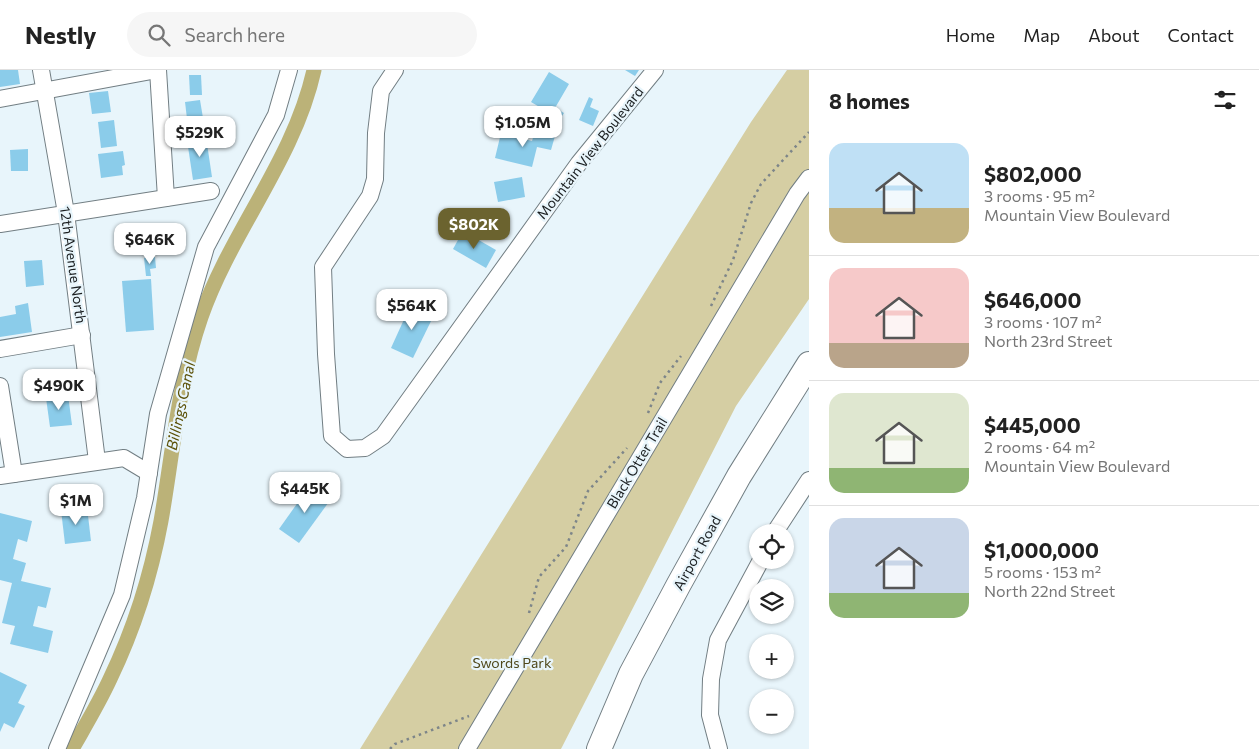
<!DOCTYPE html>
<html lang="en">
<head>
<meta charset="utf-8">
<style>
	:root { --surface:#fff; --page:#f6f6f6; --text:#222; --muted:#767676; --line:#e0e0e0; --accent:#6b632f }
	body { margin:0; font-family:Commissioner,sans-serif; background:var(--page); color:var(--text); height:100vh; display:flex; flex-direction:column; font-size:19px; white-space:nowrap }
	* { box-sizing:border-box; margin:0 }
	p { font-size:16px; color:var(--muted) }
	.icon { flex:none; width:28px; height:28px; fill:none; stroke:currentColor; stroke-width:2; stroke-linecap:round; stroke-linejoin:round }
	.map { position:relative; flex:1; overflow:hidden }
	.sheet { display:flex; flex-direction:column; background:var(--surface); width:450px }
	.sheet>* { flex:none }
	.buttons { position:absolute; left:749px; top:454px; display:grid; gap:10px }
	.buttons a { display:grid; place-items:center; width:45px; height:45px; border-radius:50%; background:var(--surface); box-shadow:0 1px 4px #0004; font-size:25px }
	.price { position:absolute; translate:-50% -42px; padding:0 11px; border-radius:10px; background:#fff; color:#222; font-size:16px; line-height:32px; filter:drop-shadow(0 1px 2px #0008) }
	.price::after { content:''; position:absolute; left:50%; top:30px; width:15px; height:11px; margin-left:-8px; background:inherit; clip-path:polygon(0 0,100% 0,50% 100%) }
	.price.active { background:var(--accent); color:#fff }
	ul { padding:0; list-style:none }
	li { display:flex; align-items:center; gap:15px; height:125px; padding:0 20px }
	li+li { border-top:1px solid var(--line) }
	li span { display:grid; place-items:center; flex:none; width:140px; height:100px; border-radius:15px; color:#555 }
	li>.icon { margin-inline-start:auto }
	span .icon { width:60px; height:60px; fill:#fffc; stroke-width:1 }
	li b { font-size:21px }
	h2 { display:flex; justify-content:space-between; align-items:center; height:60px; padding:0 20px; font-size:21px }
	header { display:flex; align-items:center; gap:30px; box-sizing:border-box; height:70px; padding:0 25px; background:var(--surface); border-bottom:1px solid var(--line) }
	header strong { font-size:24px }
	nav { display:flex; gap:28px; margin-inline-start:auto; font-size:18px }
	.search { width:350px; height:45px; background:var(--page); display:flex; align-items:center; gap:12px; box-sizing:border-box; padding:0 18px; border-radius:28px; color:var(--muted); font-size:19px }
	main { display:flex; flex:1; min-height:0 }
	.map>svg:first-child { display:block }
	.green { fill:#d5cea3 }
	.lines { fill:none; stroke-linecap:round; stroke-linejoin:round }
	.canal { stroke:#bbb278; stroke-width:15 }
	.building { fill:#8bccea }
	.minor-casing { stroke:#727e83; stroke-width:18 }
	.highway-casing { stroke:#727e83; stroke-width:26 }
	.path { stroke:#7d8589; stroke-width:2.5; stroke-dasharray:2.5 4; stroke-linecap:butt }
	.minor { stroke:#fff; stroke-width:16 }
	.highway { stroke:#fff; stroke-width:24 }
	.labels { text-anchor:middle; stroke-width:4.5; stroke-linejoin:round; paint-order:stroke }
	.street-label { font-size:14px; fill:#1b1f21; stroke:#e8f5fb }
	.park-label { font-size:14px; fill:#4f481a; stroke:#e8f5fb }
	.water-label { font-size:15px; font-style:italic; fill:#5c5108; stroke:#e8f5fb }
</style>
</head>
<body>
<header>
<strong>Nestly</strong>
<div class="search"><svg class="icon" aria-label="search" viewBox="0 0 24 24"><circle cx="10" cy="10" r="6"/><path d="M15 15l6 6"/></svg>Search here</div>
<nav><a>Home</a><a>Map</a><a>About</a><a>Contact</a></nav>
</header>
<main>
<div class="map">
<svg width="809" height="679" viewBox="0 0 809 679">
	<rect width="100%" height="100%" fill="#e8f5fb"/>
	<polygon class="green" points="787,0 809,0 809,229 736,336 561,679 360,679 751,52"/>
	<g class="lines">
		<path class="canal" d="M72,679C85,656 99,633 110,609C134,559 151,505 161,451C173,383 178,313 201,247C231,161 294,90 314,0"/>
	</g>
	<g class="building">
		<polygon points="0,0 18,0 20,14 0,17"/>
		<polygon points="625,0 639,0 635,6"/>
		<polygon points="549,2 569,14 555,38 564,43 560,49 531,32"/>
		<polygon points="189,5 201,5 202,25 190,25"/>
		<polygon points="108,21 111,42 92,44 89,23"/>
		<polygon points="589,27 593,29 590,37 599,41 593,56 579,50"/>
		<polygon points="200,30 204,54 188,57 185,32"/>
		<polygon points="114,50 117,76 101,78 98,52"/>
		<polygon points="535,61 555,66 551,80 537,77 532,97 495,88 501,63 532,71"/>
		<polygon points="206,67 212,107 193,110 187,70"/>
		<polygon points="28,79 28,101 11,101 10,80"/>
		<polygon points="123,81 125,95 122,96 123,105 101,108 98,84"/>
		<polygon points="522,107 525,127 498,132 494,112"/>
		<polygon points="463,161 496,180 486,198 453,179"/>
		<polygon points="155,187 156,198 150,199 151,206 146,206 144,188"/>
		<polygon points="42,190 44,215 26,217 24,191"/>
		<polygon points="151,209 154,260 126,262 122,211"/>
		<polygon points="28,233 32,262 0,267 0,247 16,244 15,236"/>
		<polygon points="411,234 434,245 413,288 391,278"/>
		<polygon points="68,325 72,355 50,357 46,328"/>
		<polygon points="311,414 331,429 299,473 279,459"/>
		<polygon points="87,437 91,471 65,474 61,440"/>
		<polygon points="0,443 32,451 27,472 18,469 13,489 26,493 21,511 51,518 46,538 38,536 33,556 53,561 48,583 10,574 15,556 2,553 12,513 0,510"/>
		<polygon points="0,602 27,615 18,633 25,636 14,658 4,653 0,662"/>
	</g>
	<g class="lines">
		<g class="minor-casing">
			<g id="minor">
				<polyline points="41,0 66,143 97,391"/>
				<polyline points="158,0 166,128"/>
				<polyline points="395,0 381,21 376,63 375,109 370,126 323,197 326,284 332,366 347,379 365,378 383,366 579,93 655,0"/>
				<polyline points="0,29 157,0"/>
				<polyline points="0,154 211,121"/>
				<polyline points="0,279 82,265"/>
				<polyline points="0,316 14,404"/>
				<polyline points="0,406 124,388 149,403"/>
				<polyline points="775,462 809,410"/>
				<polyline points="57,679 122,525 145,428 158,344 206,177 276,45 289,0"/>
				<polyline points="467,679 797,124 809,108"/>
				<polyline points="719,679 710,645 711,609 718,570 761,490"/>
			</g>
		</g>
		<g class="highway-casing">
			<polyline id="highway" points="599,679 631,604 679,514 739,406 809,294"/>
		</g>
		<g class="path">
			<polyline points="711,236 733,190 751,133 761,114 809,62"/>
			<polyline points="648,343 660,313 681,286"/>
			<polyline points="529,543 539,507 566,477 588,421 627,378"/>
			<polyline points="390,679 395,674 469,646"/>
		</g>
		<use href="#minor" class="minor"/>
		<use href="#highway" class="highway"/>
	</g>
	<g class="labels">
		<g class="street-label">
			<text transform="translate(590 83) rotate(-52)" y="5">Mountain View Boulevard</text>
			<text transform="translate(73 195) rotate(82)" y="5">12th Avenue North</text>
			<text transform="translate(637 393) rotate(-59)" y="5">Black Otter Trail</text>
			<text transform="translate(697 483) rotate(-61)" y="5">Airport Road</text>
		</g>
		<g class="park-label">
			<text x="512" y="598">Swords Park</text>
		</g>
		<g class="water-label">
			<text transform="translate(181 336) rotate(-78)" y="5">Billings Canal</text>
		</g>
	</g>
</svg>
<div class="buttons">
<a><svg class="icon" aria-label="locate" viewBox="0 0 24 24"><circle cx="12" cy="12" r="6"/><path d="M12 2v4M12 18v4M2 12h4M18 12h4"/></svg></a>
<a><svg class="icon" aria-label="layers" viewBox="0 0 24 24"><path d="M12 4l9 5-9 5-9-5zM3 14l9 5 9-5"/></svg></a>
<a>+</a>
<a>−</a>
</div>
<b class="price" style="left:523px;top:78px">$1.05M</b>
<b class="price" style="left:200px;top:88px">$529K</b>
<b class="price active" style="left:474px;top:180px">$802K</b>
<b class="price" style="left:150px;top:195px">$646K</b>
<b class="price" style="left:412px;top:261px">$564K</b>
<b class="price" style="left:59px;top:341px">$490K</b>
<b class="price" style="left:305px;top:444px">$445K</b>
<b class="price" style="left:76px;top:456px">$1M</b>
</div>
<section class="sheet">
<h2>8 homes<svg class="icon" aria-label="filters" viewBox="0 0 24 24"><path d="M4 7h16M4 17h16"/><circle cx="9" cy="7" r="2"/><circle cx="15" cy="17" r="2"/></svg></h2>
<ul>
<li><span style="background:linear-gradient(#bfe0f5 65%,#c2b280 0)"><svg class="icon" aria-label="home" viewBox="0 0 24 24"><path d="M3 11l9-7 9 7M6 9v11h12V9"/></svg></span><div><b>$802,000</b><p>3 rooms · 95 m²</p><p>Mountain View Boulevard</p></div></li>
<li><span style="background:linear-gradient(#f6c9c9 75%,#b9a48a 0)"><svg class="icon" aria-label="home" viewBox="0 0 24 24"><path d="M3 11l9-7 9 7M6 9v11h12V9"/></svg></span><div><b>$646,000</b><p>3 rooms · 107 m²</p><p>North 23rd Street</p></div></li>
<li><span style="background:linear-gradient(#dfe7d0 75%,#8fb573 0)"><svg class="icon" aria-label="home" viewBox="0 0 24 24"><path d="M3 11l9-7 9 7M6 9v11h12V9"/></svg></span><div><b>$445,000</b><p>2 rooms · 64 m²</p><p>Mountain View Boulevard</p></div></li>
<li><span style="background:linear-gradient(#c9d6e8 75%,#8fb573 0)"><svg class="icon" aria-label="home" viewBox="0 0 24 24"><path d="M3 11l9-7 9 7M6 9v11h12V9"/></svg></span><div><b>$1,000,000</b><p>5 rooms · 153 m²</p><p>North 22nd Street</p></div></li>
</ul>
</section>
</main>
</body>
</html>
